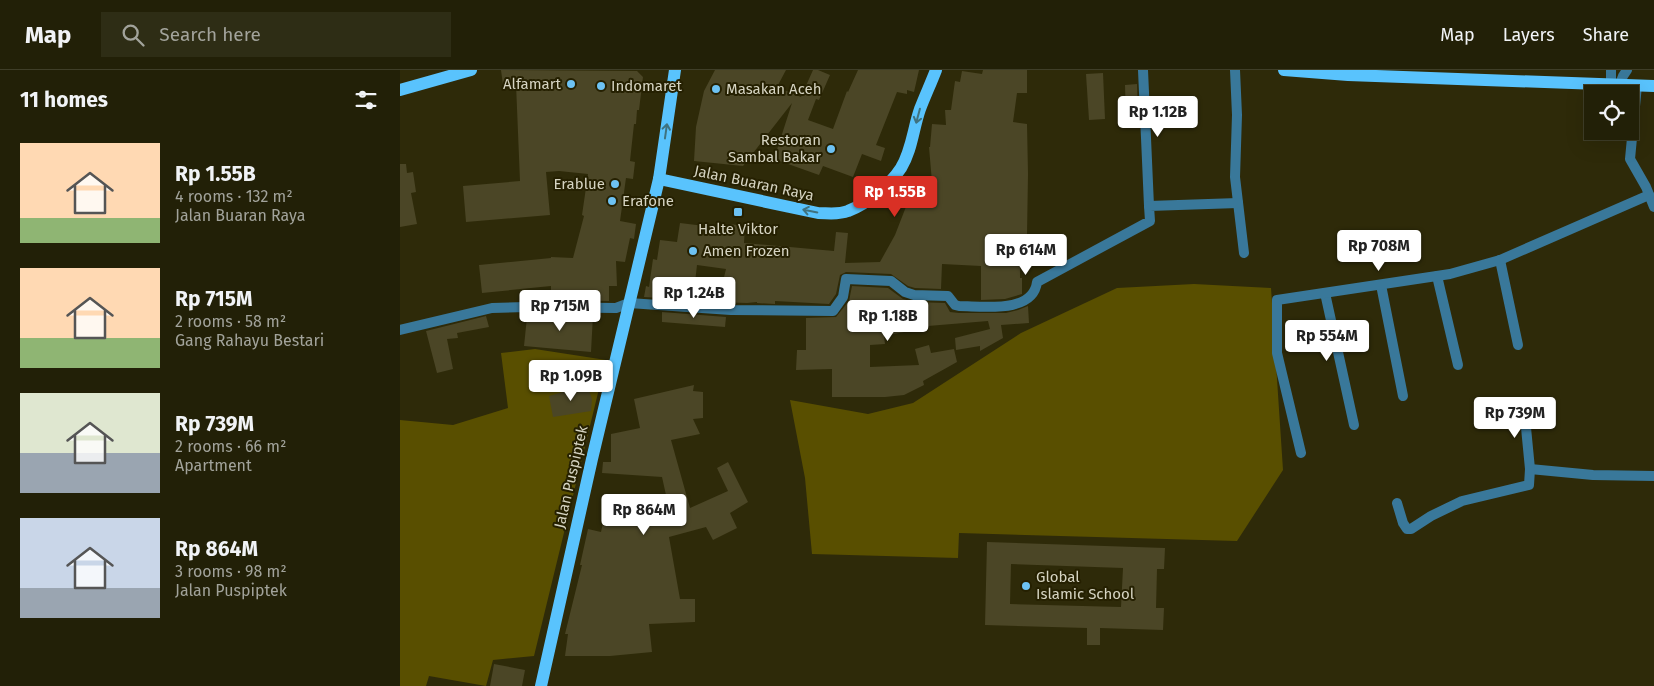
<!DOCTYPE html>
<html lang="en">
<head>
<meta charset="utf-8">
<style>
	:root { --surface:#222007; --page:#2e2d15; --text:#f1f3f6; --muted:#a2a39b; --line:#3f3e28; --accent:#d93025 }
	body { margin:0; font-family:"Fira Sans",sans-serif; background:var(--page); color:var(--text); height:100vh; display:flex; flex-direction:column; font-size:19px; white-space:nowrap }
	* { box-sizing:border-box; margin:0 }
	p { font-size:16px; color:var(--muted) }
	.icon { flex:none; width:28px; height:28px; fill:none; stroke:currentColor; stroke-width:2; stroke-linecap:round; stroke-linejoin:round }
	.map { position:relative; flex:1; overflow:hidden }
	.side { display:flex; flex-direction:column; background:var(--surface); width:400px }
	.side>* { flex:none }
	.controls { position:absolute; left:1184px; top:15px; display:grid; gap:10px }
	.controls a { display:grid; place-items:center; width:55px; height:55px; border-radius:0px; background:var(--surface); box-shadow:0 5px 20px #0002,0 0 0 1px var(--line); font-size:25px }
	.price { position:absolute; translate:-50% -42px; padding:0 11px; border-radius:5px; background:#fff; color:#222; font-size:16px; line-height:32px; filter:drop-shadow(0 1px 2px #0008) }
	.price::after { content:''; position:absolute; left:50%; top:30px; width:15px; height:11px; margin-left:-8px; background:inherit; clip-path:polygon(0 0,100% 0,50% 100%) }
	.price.on { background:var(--accent); color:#fff }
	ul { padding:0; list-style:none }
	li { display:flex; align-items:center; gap:15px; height:125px; padding:0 20px }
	li span { display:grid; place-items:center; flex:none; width:140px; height:100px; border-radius:0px; color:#555 }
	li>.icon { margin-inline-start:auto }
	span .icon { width:60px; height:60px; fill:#fffc; stroke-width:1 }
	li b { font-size:21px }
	h2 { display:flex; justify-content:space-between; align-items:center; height:60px; padding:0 20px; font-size:21px }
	header { display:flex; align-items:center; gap:30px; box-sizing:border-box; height:70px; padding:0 25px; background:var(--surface); border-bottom:1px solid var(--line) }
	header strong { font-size:24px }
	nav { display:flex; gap:28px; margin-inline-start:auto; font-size:18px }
	.search { width:350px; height:45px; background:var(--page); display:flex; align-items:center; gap:12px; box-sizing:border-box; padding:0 18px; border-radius:0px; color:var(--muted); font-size:19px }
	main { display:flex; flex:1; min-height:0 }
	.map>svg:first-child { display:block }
	.green { fill:#594f00 }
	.building { fill:#4b4626; fill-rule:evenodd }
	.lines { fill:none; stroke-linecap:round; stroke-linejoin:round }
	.street { stroke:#39789a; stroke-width:10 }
	.primary { stroke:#59c3fd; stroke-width:12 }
	.oneway { stroke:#3f727f }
	.poi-dot { fill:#6dc2f3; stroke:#252001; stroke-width:2 }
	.labels { text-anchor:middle; stroke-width:4; stroke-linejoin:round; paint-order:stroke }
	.poi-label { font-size:15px; fill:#d6d4c2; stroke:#252001; text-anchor:start }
	.street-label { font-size:15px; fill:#d6d4c2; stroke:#252001 }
</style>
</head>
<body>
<header>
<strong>Map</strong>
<div class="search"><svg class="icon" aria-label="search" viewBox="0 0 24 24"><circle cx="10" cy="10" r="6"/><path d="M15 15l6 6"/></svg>Search here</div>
<nav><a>Map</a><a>Layers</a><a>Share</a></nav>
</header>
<main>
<section class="side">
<h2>11 homes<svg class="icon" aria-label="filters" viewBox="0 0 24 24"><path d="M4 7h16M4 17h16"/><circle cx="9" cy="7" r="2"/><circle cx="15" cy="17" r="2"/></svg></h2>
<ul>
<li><span style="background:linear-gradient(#ffd9b3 75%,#8fb573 0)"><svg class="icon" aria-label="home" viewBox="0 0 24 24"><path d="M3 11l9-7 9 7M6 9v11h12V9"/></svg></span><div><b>Rp 1.55B</b><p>4 rooms · 132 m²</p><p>Jalan Buaran Raya</p></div></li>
<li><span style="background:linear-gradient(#ffd9b3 70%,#8fb573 0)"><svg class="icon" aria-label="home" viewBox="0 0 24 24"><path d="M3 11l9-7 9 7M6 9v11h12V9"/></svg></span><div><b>Rp 715M</b><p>2 rooms · 58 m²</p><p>Gang Rahayu Bestari</p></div></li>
<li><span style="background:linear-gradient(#dfe7d0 60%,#9aa5b1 0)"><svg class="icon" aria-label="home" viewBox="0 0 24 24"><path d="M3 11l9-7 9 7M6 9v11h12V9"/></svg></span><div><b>Rp 739M</b><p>2 rooms · 66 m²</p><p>Apartment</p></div></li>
<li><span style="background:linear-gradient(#c9d6e8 70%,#9aa5b1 0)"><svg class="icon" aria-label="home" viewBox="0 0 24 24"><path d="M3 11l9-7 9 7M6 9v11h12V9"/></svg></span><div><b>Rp 864M</b><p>3 rooms · 98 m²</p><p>Jalan Puspiptek</p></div></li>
</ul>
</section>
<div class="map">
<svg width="1254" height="616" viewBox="0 0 1254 616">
	<rect width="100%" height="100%" fill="#2e2a09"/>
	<g class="green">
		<polygon points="794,214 871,218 883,400 837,471 559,463 558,488 412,484 405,408 390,330 468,344 513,333 621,263 717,218"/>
		<polygon points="135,279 206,290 134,586 93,590 86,616 29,606 26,616 0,616 0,350 53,355 108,338 101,283"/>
	</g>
	<g class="building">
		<polygon points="101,0 237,1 243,7 239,40 237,40 236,54 234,54 230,91 235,92 233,109 226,108 220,151 236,154 234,169 230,168 225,192 216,191 217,216 209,216 209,231 151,230 151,216 82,223 79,195 151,188 151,187 173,188 184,146 182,145 188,104 159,101 146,102 150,145 66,152 63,116 120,111 116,14 103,15"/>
		<polygon points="315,0 386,0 377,17 401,27 413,0 418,0 430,5 419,30 416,29 408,50 433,59 447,21 448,22 458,0 519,0 514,22 507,20 507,24 497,22 476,75 485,78 481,91 462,84 453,107 423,96 419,105 374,89 392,33 343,96 294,91 296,57 304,21"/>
		<polygon points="583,0 627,0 627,23 617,23 613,52 627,54 628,104 627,165 625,177 621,180 620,190 620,208 622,208 622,224 605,229 581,230 581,196 542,194 541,219 515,218 508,216 491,204 446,202 440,205 436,224 429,234 375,231 375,234 357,233 357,232 347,233 318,232 326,199 297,195 293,230 244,227 246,216 249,217 253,189 257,190 260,170 277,172 280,153 329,159 329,154 345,156 344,173 434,181 436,162 448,163 445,193 480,192 495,165 509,129 511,130 519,108 532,112 529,77 530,77 532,54 546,55 545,40 551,40 555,11 560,12 562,1 582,4"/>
		<polygon points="703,3 705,49 689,50 686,4"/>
		<polygon points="737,14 738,48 726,48 725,15"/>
		<polygon points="0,94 6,94 7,103 13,102 16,122 11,123 17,154 0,157"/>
		<polygon points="452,216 488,218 503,229 514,232 545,233 550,242 559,243 606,243 618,240 628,236 629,253 601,255 603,268 580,281 580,276 556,280 555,268 590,259 588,251 504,258 504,262 484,266 485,274 470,275 470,297 519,295 515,279 529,275 531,283 554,279 557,292 523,311 524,315 504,325 485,327 432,327 432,299 396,300 397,280 406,280 406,248 436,247 449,231"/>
		<polygon points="262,242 326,247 325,257 262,252"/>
		<polygon points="150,244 193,245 191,282 124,276 127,247 150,249"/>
		<polygon points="86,246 89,257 57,263 58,268 47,269 53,299 37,303 26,261"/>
		<polygon points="187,315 192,329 191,341 153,347 149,326"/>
		<polygon points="294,315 293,321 303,322 303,348 293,349 300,364 271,370 290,438 328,421 317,398 328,392 348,432 330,443 337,458 313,470 306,457 269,467 280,529 295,529 295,552 249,554 252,582 210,586 165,586 168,564 165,564 182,495 180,495 188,459 201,462 208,430 270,443 262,407 202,403 203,392 211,392 211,364 240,358 234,329"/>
		<path d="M587,472L765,478L764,499H757L756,538H764L763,560L700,558V575H687V558L585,555ZM611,494L723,498L721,537L610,534Z"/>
		<polygon points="94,594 125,600 122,616 90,616"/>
	</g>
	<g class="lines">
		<g class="street">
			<polyline points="743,0 749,136"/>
			<polyline points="835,0 837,45 835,107 844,183"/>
			<polyline points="1211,14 1211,0"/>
			<polyline points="1220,14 1223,6 1227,0"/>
			<polyline points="1237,15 1230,89 1246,117 1254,137"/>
			<polyline points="1100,190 1118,275"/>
			<polyline points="1037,206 1058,295"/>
			<polyline points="981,215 1003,326"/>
			<polyline points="925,223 954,355"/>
			<path d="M0,260L92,238L126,237L216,238L229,233L331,240L433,241L443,227L446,209L491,211L505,222L514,225L548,226L555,235L559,236C583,236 633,244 637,212L750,151L749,136L838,133"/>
			<polyline points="901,383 877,283 877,230 1050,204 1100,190 1249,125"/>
			<polyline points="1130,399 1193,405 1254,406"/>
			<polyline points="997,433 1003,453 1007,459 1011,459 1031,446 1062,431 1129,415 1130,399 1124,337"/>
		</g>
		<g class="primary">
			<polyline points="884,0 948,5 1254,16"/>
			<polyline points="0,20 71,0"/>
			<path d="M259,109L418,143C428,143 438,145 448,141C467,134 490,115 501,98C512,80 513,59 520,39C525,26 531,13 536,0"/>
			<polyline points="141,616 192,389 259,109 275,0"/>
		</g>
	</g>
	<defs><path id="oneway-shaft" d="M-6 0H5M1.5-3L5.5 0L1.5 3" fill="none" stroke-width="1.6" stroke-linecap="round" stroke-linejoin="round" transform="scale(1.25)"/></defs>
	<g class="oneway">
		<use href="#oneway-shaft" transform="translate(518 46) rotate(105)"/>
		<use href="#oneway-shaft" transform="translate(266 61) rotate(-82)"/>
		<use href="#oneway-shaft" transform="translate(410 141) rotate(-169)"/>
	</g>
	<g class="poi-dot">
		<circle cx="171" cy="14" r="5"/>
		<circle cx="201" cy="16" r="5"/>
		<circle cx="316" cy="19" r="5"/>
		<circle cx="431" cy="79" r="5"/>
		<circle cx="215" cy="114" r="5"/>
		<circle cx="212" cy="131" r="5"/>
		<rect x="333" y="137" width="10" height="10" rx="2.5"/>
		<circle cx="293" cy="181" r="5"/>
		<circle cx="626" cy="516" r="5"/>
	</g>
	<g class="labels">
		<g class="poi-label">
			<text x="161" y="19" text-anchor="end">Alfamart</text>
			<text x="211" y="21">Indomaret</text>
			<text x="326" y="24">Masakan Aceh</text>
			<text x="421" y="75" text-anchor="end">Restoran<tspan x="421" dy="17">Sambal Bakar</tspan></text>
			<text x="205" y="119" text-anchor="end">Erablue</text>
			<text x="222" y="136">Erafone</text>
			<text x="338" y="164" text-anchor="middle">Halte Viktor</text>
			<text x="303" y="186">Amen Frozen</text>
			<text x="636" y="512">Global<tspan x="636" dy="17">Islamic School</tspan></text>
		</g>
		<g class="street-label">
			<text transform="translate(354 113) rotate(12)" y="5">Jalan Buaran Raya</text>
			<text transform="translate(171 407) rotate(-77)" y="5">Jalan Puspiptek</text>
		</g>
	</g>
</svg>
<div class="controls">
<a><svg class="icon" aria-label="locate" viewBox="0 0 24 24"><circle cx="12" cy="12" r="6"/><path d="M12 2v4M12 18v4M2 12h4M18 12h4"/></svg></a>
</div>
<b class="price" style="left:758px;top:68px">Rp 1.12B</b>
<b class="price on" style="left:495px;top:148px">Rp 1.55B</b>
<b class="price" style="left:979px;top:202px">Rp 708M</b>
<b class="price" style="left:626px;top:206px">Rp 614M</b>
<b class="price" style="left:294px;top:249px">Rp 1.24B</b>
<b class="price" style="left:160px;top:262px">Rp 715M</b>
<b class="price" style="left:488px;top:272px">Rp 1.18B</b>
<b class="price" style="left:927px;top:292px">Rp 554M</b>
<b class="price" style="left:171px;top:332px">Rp 1.09B</b>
<b class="price" style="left:1115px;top:369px">Rp 739M</b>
<b class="price" style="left:244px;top:466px">Rp 864M</b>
</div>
</main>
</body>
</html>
